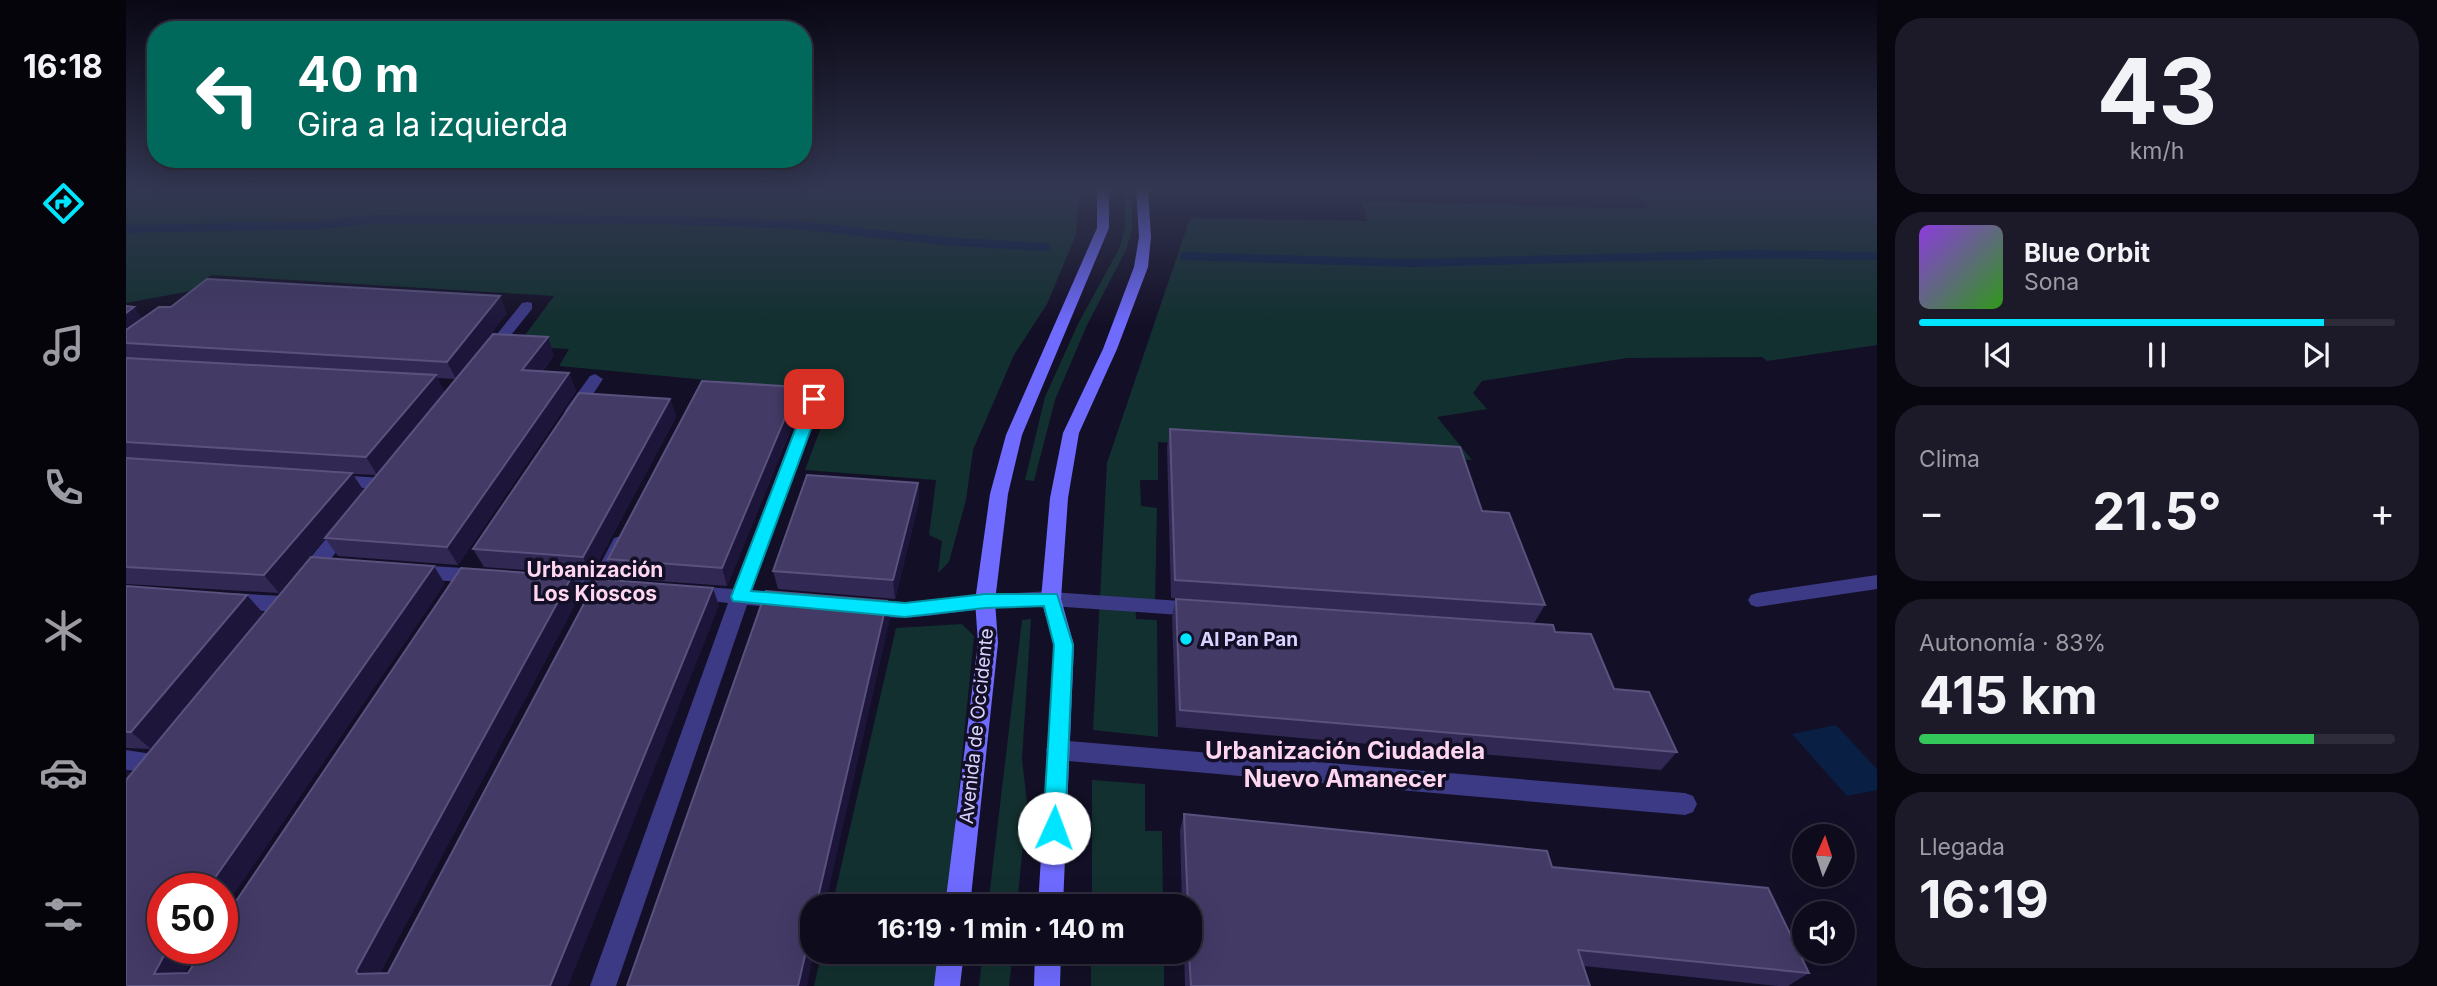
<!DOCTYPE html>
<html lang="es">
<meta charset="utf-8">
<style>
:root{--surface:#0e0b1c;--page:#1c1929;--text:#f1f3f6;--muted:#9b9ba3;--line:#2e2b3b;--accent:#00e5ff}
body{margin:0;font-family:Inter,sans-serif;background:var(--page);color:var(--text);height:100vh;display:flex;flex-direction:column;font-size:26px;white-space:nowrap}
*{box-sizing:border-box;margin:0}
p{font-size:23px;color:var(--muted)}
.icon{flex:none;width:38px;height:38px;fill:none;stroke:currentColor;stroke-width:2;stroke-linecap:round;stroke-linejoin:round}
.map{position:relative;flex:1;overflow:hidden}
.drawer{display:flex;flex-direction:column;gap:18px;padding:18px;background:#08060f;width:560px}
.drawer>*{flex:none}
.guide{position:absolute;left:21px;top:21px;width:665px;height:147px;border-radius:28px;box-shadow:0 7px 28px #0002,0 0 0 2px var(--line);background:#00695c;color:#fff;overflow:hidden}
.needle{width:46px;rotate:3deg}
.buttons{position:absolute;left:1666px;top:824px;display:grid;gap:14px}
.buttons a{display:grid;place-items:center;width:63px;height:63px;border-radius:50%;background:var(--surface);box-shadow:0 7px 28px #0002,0 0 0 2px var(--line);font-size:35px}
.speed{position:absolute;left:21px;top:873px;display:flex;gap:14px;font-size:35px;font-weight:700;text-align:center}
.speed>*{display:grid;place-content:center;width:91px;height:91px;border-radius:50%;background:var(--surface);box-shadow:0 7px 28px #0002,0 0 0 2px var(--line);line-height:1}
.speed .limit{border:10px solid #d22;background:#fff;color:#111}
.pin{position:absolute;display:grid;place-items:center;width:60px;height:60px;color:#fff;margin:-30px;border-radius:14px;box-shadow:0 4px 10px #0006}
.me{position:absolute;width:77px;margin:-38px;rotate:2deg;stroke-linejoin:round;filter:drop-shadow(0 0 5px #0008)}
.turn{display:flex;align-items:center;gap:24px;height:147px;padding:0 35px;font-size:32px}
.turn .icon{width:91px;height:91px;stroke-width:2.5}
.turn b{display:block;font-size:49px;line-height:60px}
.big{font-size:52px;font-weight:700;line-height:1.1}
.drawer .tile{flex:1;display:flex;flex-direction:column;justify-content:center;gap:10px;min-width:0;padding:0 24px;border-radius:28px;background:var(--page)}
.drawer .dial{align-items:center;gap:0}
.dial b{font-size:91px;line-height:1}
.song{display:flex;align-items:center;gap:21px}
.cover{width:84px;height:84px;border-radius:10px;background:linear-gradient(135deg,hsl(270 70% 55%),hsl(110 70% 35%))}
.played{height:7px;border-radius:4px;background:linear-gradient(90deg,var(--accent) 85%,var(--line) 85%)}
.keys{display:flex;justify-content:space-around;direction:ltr}
.heat{display:flex;justify-content:space-between;align-items:center;font-size:38px;direction:ltr}
.charge{height:10px;border-radius:5px;background:linear-gradient(90deg,#34c759 83%,var(--line) 0)}
.trip{position:absolute;left:674px;top:894px;width:402px;height:70px;border-radius:28px;background:var(--surface);box-shadow:0 7px 28px #0002,0 0 0 2px var(--line);font-weight:700;line-height:70px;text-align:center}
main{display:flex;flex:1;min-height:0}
.tabs{display:flex;flex-direction:column;width:126px;justify-content:space-around;align-items:center;background:#06040b;color:var(--muted)}
.tabs .icon{width:49px;height:49px}
.tabs .on{color:var(--accent)}
.tabs b{font-size:32px;color:var(--text)}
.map>svg:first-child{display:block}
.green{fill:#12302f}
.water{fill:#0a1f44}
.lines{fill:none;stroke-linecap:round;stroke-linejoin:round}
.stream{stroke:#0a1f44;stroke-width:8}
.service{fill:#3d3a85;fill-rule:evenodd}
.minor{fill:#3d3a85;fill-rule:evenodd}
.secondary{fill:#6f6bff;fill-rule:evenodd}
.wall{fill:#312854;fill-rule:evenodd}
.shaded-wall{fill:#1d163a}
.building{fill:#433a66;stroke:#5a527e;stroke-width:2}
.route{fill:#00e5ff;stroke:#0095a6;stroke-width:2}
.poi-dot{fill:#00e5ff;stroke:#130f26;stroke-width:2.5}
.labels{text-anchor:middle;stroke-width:7;stroke-linejoin:round;paint-order:stroke}
.poi-label{font-size:19px;font-weight:bold;fill:#d9d4ff;stroke:#130f26;text-anchor:start}
.street-label{font-size:19px;fill:#d9d4ff;stroke:#130f26}
.neighbourhood-label{font-size:21px;font-weight:bold;fill:#ffd6f0;stroke:#130f26}
.near-neighbourhood-label{font-size:24px;font-weight:bold;fill:#ffd6f0;stroke:#130f26}
</style>
<main>
<nav class="tabs">
<b>16:18</b>
<svg class="icon on" aria-label="directions" viewBox="0 0 24 24"><path d="M12 3l9 9-9 9-9-9zM9 14v-3h6M13 9l2 2-2 2"/></svg>
<svg class="icon" aria-label="music" viewBox="0 0 24 24"><path d="M9 18V5l10-2v13"/><circle cx="6" cy="18" r="3"/><circle cx="16" cy="16" r="3"/></svg>
<svg class="icon" aria-label="phone" viewBox="0 0 24 24"><path d="M5 4h4l2 5-3 2q2 4 5 5l2-3 5 2v4C11 20 4 13 5 4z"/></svg>
<svg class="icon" aria-label="climate" viewBox="0 0 24 24"><path d="M12 3v18M4 7l16 10M4 17L20 7"/></svg>
<svg class="icon" aria-label="car" viewBox="0 0 24 24"><path d="M5 17H2v-5l4-1 3-4h7l3 4 3 1v5h-3M9 17h6M6 11h13"/><circle cx="7" cy="17" r="2"/><circle cx="17" cy="17" r="2"/></svg>
<svg class="icon" aria-label="filters" viewBox="0 0 24 24"><path d="M4 7h16M4 17h16"/><circle cx="9" cy="7" r="2"/><circle cx="15" cy="17" r="2"/></svg>
</nav>
<div class="map">
<svg width="1751" height="986" viewBox="0 0 1751 986">
<rect width="100%" height="100%" fill="#130f26"/>
<g class="green">
<path d="M 0,188 L 954,188 L 950,235 L 921,304 L 888,355 L 847,450 L 840,500 L 823,562 L 812,573 L 816,541 L 803,535 L 810,480 L 679,470 L 708,392 L 433,366 L 443,349 L 391,346 L 428,296 L 85,275 L 65,291 L 0,303 Z"/>
<path d="M 999,188 L 1005,188 L 1006,194 L 1006,229 L 1001,248 L 961,325 L 929,400 L 908,481 L 899,480 L 919,397 L 952,324 L 994,247 L 999,228 Z"/>
<path d="M 1506,188 L 1751,188 L 1751,345 L 1641,361 L 1636,357 L 1501,358 L 1356,381 L 1347,393 L 1361,409 L 1311,417 L 1346,460 L 1032,442 L 1032,480 L 1014,480 L 1015,506 L 1031,508 L 1029,601 L 1009,601 L 1010,619 L 1031,620 L 1032,737 L 967,730 L 981,463 L 1064,218 L 1242,221 L 1235,201 L 1524,209 Z"/>
<path d="M 905,619 L 896,759 L 901,802 L 891,906 L 862,906 L 896,620 Z"/>
<path d="M 836,624 L 848,636 L 821,906 L 706,906 L 770,628 Z"/>
<path d="M 966,780 L 1019,784 L 1019,831 L 1036,831 L 1037,906 L 966,906 Z"/>
<path d="M 696,952 L 816,952 L 813,986 L 688,986 Z"/>
<path d="M 857,952 L 887,952 L 883,986 L 853,986 Z"/>
<rect x="965" y="952" width="73" height="34"/>
</g>
<path class="water" d="M 1710,725 L 1751,769 L 1751,790 L 1721,796 L 1666,734 Z"/>
<g class="lines">
<g class="stream">
<path d="M 0,229 L 196,225 L 250,219 L 535,220 L 669,225 L 816,241 L 920,247"/>
<path d="M 1058,256 L 1283,263 L 1626,254 L 1751,256"/>
</g>
<g class="service">
<path d="M 1751,575 L 1751,589 L 1631,607 L 1625,605 L 1622,600 L 1625,595 L 1631,593 Z"/>
<path d="M 925,592 L 1069,602 L 1075,604 L 1078,609 L 1075,614 L 1069,616 L 925,606 L 919,604 L 916,599 L 919,594 Z"/>
</g>
<g class="minor">
<path d="M 401,302 L 406,303 L 406,309 L 369,355 L 359,355 L 359,349 L 396,303 Z"/>
<path d="M 469,374 L 477,379 L 452,417 L 440,417 L 438,413 L 440,409 L 464,376 Z"/>
<path d="M 688,394 L 696,399 L 626,590 L 667,595 L 670,600 L 667,605 L 660,608 L 621,605 L 490,986 L 464,986 L 602,603 L 559,598 L 556,593 L 559,588 L 566,586 L 607,589 L 680,399 Z"/>
<path d="M 211,475 L 256,478 L 265,484 L 256,490 L 205,485 L 202,481 L 205,477 Z"/>
<path d="M 219,521 L 225,523 L 228,528 L 225,533 L 189,579 L 175,579 L 172,574 L 175,569 L 213,523 Z"/>
<path d="M 495,536 L 502,538 L 504,543 L 485,579 L 500,582 L 503,587 L 500,592 L 478,593 L 469,599 L 462,597 L 459,592 L 419,587 L 416,582 L 419,577 L 426,575 L 467,578 L 488,538 Z"/>
<path d="M 290,565 L 353,569 L 360,571 L 363,576 L 360,581 L 353,583 L 290,579 L 283,577 L 281,572 L 283,567 Z"/>
<path d="M 925,591 L 932,594 L 935,599 L 932,604 L 925,607 C 903,607 881,607 859,609 C 818,612 773,625 733,612 L 730,607 L 733,602 C 749,597 766,603 782,602 C 830,599 877,593 925,591 Z"/>
<path d="M 104,593 L 156,596 L 163,599 L 166,604 L 163,609 L 156,612 L 104,609 L 97,606 L 94,601 L 97,596 Z"/>
<path d="M 931,740 L 1559,793 L 1567,796 L 1571,804 L 1567,812 L 1559,815 L 931,760 L 923,757 L 920,750 L 923,743 Z"/>
<path d="M 0,750 L 39,756 L 42,763 L 39,770 L 31,773 L 0,770 Z"/>
</g>
<g class="secondary">
<path d="M 971,188 L 983,188 L 983,228 L 896,435 L 882,494 L 869,601 L 872,643 L 844,906 L 819,906 L 852,643 L 849,601 L 864,494 L 880,435 L 971,228 Z"/>
<path d="M 1010,188 L 1022,188 L 1025,237 L 1022,267 L 991,349 L 953,433 L 942,498 L 935,599 L 948,645 L 937,906 L 912,906 L 928,645 L 915,599 L 924,498 L 937,433 L 977,349 L 1008,267 L 1013,237 Z"/>
<path d="M 812,952 L 838,952 L 834,986 L 808,986 Z"/>
<path d="M 909,952 L 935,952 L 934,986 L 908,986 Z"/>
</g>
</g>
<g class="wall">
<path d="M 0,306 L 17,318 L 381,313 L 330,379 L 311,378 L 319,393 L 428,355 L 416,372 L 443,373 L 450,391 L 332,565 L 212,556 L 199,538 L 153,593 L 0,584 ZM 226,474 L 251,475 L 238,491 Z"/>
<path d="M 672,387 L 675,405 L 601,586 L 490,578 L 482,559 Z"/>
<path d="M 544,399 L 550,417 L 465,575 L 358,567 L 347,549 Z"/>
<path d="M 1044,429 L 1356,511 L 1419,605 L 1408,623 L 1045,598 L 1041,447 Z"/>
<path d="M 792,483 L 793,501 L 769,599 L 652,589 L 647,571 Z"/>
<path d="M 0,586 L 137,613 L 25,749 L 0,748 Z"/>
<path d="M 1050,599 L 1429,632 L 1551,752 L 1535,770 L 1050,727 L 1046,617 Z"/>
<path d="M 1058,814 L 1426,867 L 1683,973 L 1662,986 L 1652,986 L 1458,966 L 1464,986 L 1059,986 L 1058,952 L 1064,952 L 1064,906 L 1056,906 L 1054,830 Z"/>
</g>
<g class="shaded-wall">
<path d="M 374,296 L 381,313 L 330,379 L 321,362 Z"/>
<path d="M 8,307 L 21,324 L 0,341 L 0,313 Z"/>
<path d="M 422,337 L 428,355 L 403,388 L 396,370 Z"/>
<path d="M 443,373 L 450,391 L 332,565 L 321,547 Z"/>
<path d="M 310,375 L 319,393 L 251,475 L 240,457 Z"/>
<path d="M 672,387 L 675,405 L 601,586 L 596,568 Z"/>
<path d="M 544,399 L 550,417 L 465,575 L 457,557 Z"/>
<path d="M 226,473 L 238,491 L 153,593 L 138,575 Z"/>
<path d="M 792,483 L 793,501 L 769,599 L 767,580 Z"/>
<path d="M 308,566 L 319,584 L 96,912 L 96,889 L 81,889 Z"/>
<path d="M 446,576 L 455,594 L 248,985 L 232,974 L 230,971 Z"/>
<path d="M 587,588 L 593,606 L 442,986 L 424,986 Z"/>
<path d="M 121,595 L 137,613 L 25,749 L 5,732 Z"/>
<path d="M 761,601 L 764,619 L 699,906 L 690,906 Z"/>
<path d="M 0,769 L 5,773 L 0,780 Z"/>
<path d="M 686,925 L 686,952 L 688,952 L 681,986 L 672,986 Z"/>
<path d="M 42,948 L 72,948 L 52,986 L 28,974 Z"/>
</g>
<g class="building">
<path d="M 81,279 L 374,296 L 321,362 L 0,343 L 0,330 L 33,307 L 45,307 Z"/>
<path d="M 0,306 L 8,307 L 0,313 Z"/>
<path d="M 367,334 L 422,337 L 396,370 L 443,373 L 321,547 L 199,538 Z"/>
<path d="M 0,358 L 310,375 L 240,457 L 0,442 Z"/>
<path d="M 576,381 L 672,387 L 596,568 L 482,559 Z"/>
<path d="M 453,393 L 544,399 L 457,557 L 347,549 Z"/>
<path d="M 1044,429 L 1334,447 L 1356,511 L 1383,513 L 1419,605 L 1049,580 Z"/>
<path d="M 0,458 L 226,473 L 138,575 L 0,567 Z"/>
<path d="M 681,475 L 792,483 L 767,580 L 647,571 Z"/>
<path d="M 185,557 L 308,566 L 81,889 L 37,889 L 37,948 L 42,948 L 28,974 L 62,973 L 78,948 L 96,948 L 96,922 L 335,568 L 446,576 L 230,971 L 232,974 L 262,973 L 471,579 L 587,588 L 424,986 L 0,986 L 0,780 Z"/>
<path d="M 0,586 L 121,595 L 5,732 L 0,732 Z"/>
<path d="M 640,591 L 761,601 L 690,906 L 686,906 L 686,925 L 672,986 L 501,986 Z"/>
<path d="M 1050,599 L 1427,625 L 1429,632 L 1465,634 L 1488,689 L 1523,692 L 1551,752 L 1054,710 Z"/>
<path d="M 1058,814 L 1421,851 L 1426,867 L 1642,888 L 1683,973 L 1452,950 L 1464,986 L 1065,986 L 1063,952 L 1064,906 L 1062,906 Z"/>
</g>
<linearGradient id="sky" x2="0" y2="1"><stop stop-color="#0a0815"/><stop offset="0.58" stop-color="#333752"/><stop offset="1" stop-color="#333752" stop-opacity="0"/></linearGradient>
<rect width="1751" height="326" fill="url(#sky)"/>
<path class="route" d="M 688,394 L 696,399 L 625,591 L 779,603 L 859,594 L 931,594 L 947,645 L 939,828 L 935,835 L 928,838 L 920,835 L 917,828 L 928,645 L 918,606 L 859,608 L 779,617 L 607,601 L 605,597 L 681,399 Z"/>
<circle class="poi-dot" cx="1060" cy="639" r="7"/>
<g class="labels">
<g class="poi-label">
<text x="1074" y="646">Al Pan Pan</text>
</g>
<g class="street-label">
<text transform="translate(850 726) rotate(-84)" y="7">Avenida de Occidente</text>
</g>
<g class="neighbourhood-label">
<text x="469" y="577">Urbanización<tspan x="469" dy="24">Los Kioscos</tspan></text>
</g>
<g class="near-neighbourhood-label">
<text x="1219" y="759">Urbanización Ciudadela<tspan x="1219" dy="28">Nuevo Amanecer</tspan></text>
</g>
</g>
</svg>
<div class="buttons">
<a><svg class="needle" viewBox="-14 -14 28 28"><path d="M0-13l5 13h-10z" fill="#e53935"/><path d="M0 13l5-13h-10z" fill="#9b9ba3"/></svg></a>
<a><svg class="icon" aria-label="sound" viewBox="0 0 24 24"><path d="M4 9h4l5-4v14l-5-4H4zM17 9q2 3 0 6"/></svg></a>
</div>
<div class="speed"><div class="limit">50</div></div>
<div class="pin" style="left:688px;top:399px;background:#d93025"><svg class="icon" aria-label="arrive" viewBox="0 0 24 24"><path d="M6 21V4h12l-3 4 3 4H6"/></svg></div>
<svg class="me" style="left:928px;top:828px" viewBox="-20 -20 40 40"><circle r="19" fill="#fff"/><path d="M0-13L10 11 0 6-10 11z" fill="#00e5ff"/></svg>
<div class="trip">16:19 · 1 min · 140 m</div>
<div class="guide">
<div class="turn"><svg class="icon" aria-label="left" viewBox="0 0 24 24"><path d="M17 20v-9H6M10 6l-5 5 5 5"/></svg><div><b>40 m</b>Gira a la izquierda</div></div>
</div>
</div>
<section class="drawer">
<div class="tile dial"><b>43</b><p>km/h</p></div>
<div class="tile">
<div class="song"><i class="cover"></i><div><b>Blue Orbit</b><p>Sona</p></div></div>
<div class="played"></div>
<div class="keys"><svg class="icon" aria-label="previous" viewBox="0 0 24 24"><path d="M18 5L8 12l10 7zM5 5v14"/></svg><svg class="icon" aria-label="pause" viewBox="0 0 24 24"><path d="M8 5v14M16 5v14"/></svg><svg class="icon" aria-label="next" viewBox="0 0 24 24"><path d="M6 5l10 7-10 7zM19 5v14"/></svg></div>
</div>
<div class="tile"><p>Clima</p>
<div class="heat"><a>−</a><b class="big">21.5°</b><a>+</a></div>
</div>
<div class="tile"><p>Autonomía · 83%</p><b class="big">415 km</b><div class="charge"></div></div>
<div class="tile"><p>Llegada</p><b class="big">16:19</b></div>
</section>
</main>
